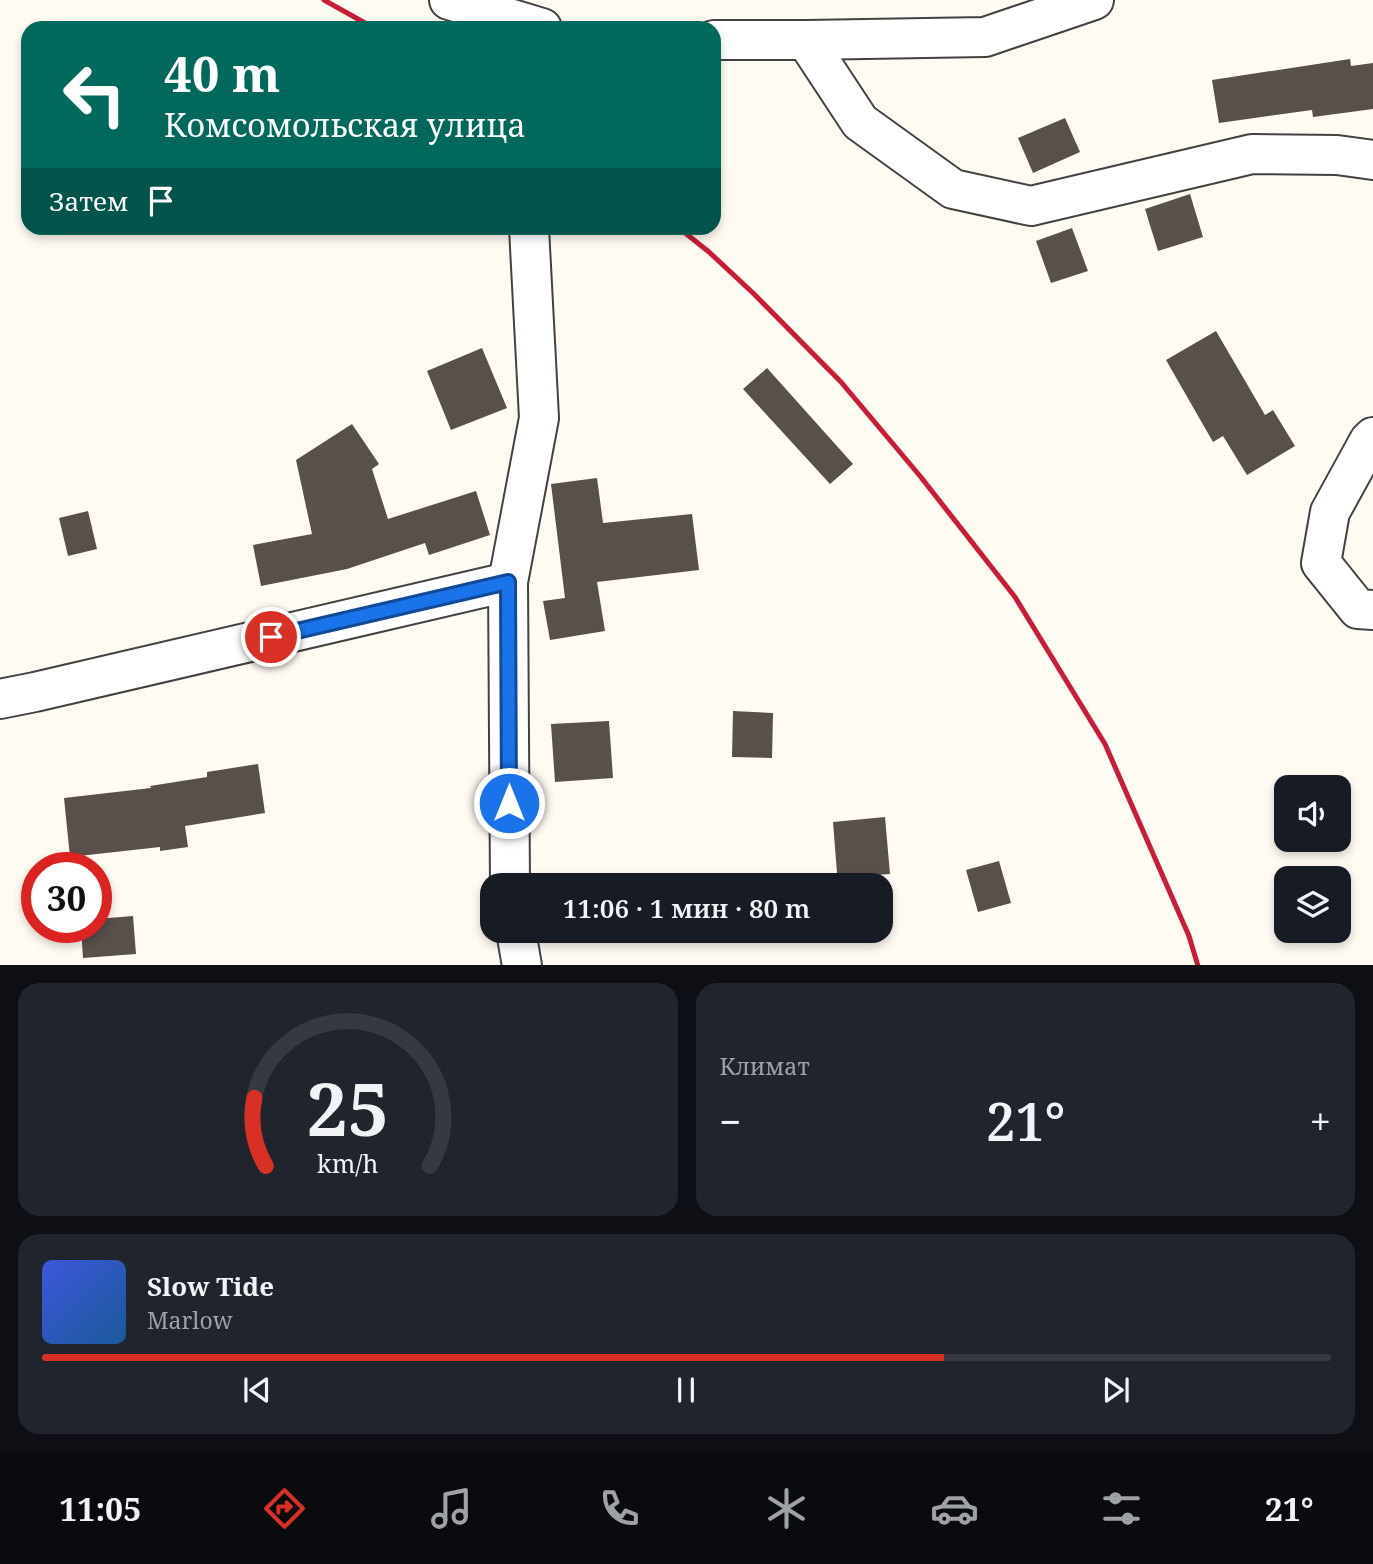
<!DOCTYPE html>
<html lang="ru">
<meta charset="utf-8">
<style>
:root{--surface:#171b24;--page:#20242c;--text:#f1f3f6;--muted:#9ea1a6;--line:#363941;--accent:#d93025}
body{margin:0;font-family:"Noto Serif",serif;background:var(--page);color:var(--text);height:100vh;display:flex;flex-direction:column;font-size:26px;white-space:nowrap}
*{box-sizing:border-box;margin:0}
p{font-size:23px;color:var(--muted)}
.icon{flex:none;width:38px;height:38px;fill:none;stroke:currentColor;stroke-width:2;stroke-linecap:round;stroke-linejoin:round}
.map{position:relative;height:965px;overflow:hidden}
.panel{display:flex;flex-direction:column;gap:18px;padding:18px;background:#0d0f14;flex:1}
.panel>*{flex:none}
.hud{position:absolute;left:21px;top:21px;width:700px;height:214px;border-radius:21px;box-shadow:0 4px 10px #0003;background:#00695c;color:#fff;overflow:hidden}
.controls{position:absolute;left:1274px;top:775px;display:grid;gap:14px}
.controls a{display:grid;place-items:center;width:77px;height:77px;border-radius:14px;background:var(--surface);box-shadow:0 4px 10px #0003;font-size:35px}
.speed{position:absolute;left:21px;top:852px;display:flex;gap:14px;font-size:35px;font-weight:700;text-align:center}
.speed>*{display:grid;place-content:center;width:91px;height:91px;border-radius:50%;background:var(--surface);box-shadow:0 4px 10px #0003;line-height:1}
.speed .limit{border:10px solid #d22;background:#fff;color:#111}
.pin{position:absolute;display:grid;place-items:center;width:60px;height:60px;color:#fff;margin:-30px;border:4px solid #fff;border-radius:50%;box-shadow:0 2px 7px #0007}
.me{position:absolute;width:77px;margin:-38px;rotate:0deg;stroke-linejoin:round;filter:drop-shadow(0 0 5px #0008)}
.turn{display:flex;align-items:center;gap:24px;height:147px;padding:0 28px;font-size:32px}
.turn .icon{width:91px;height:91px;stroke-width:2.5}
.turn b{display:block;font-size:49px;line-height:60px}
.then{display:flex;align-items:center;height:66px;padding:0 28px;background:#0003;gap:14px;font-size:26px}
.big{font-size:52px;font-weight:600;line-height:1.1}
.panel .card{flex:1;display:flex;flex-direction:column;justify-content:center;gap:10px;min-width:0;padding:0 24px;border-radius:21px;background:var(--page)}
.panel .dial{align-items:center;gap:0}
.dial svg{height:182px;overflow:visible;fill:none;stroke:var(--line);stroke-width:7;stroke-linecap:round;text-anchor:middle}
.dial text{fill:var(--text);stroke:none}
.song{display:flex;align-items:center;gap:21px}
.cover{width:84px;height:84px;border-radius:10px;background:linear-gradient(135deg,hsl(230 70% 55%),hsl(210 70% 35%))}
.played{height:7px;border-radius:4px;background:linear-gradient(90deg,var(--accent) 70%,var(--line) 70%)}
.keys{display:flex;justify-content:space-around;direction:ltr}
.heat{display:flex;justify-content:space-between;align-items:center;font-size:38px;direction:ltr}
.panel .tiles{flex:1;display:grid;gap:18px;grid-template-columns:1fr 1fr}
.card:last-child{grid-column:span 2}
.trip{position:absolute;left:480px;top:873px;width:413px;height:70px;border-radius:21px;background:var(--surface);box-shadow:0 4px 10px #0003;font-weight:600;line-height:70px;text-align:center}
.menu{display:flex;height:112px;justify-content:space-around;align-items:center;background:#090b0e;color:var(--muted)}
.menu .icon{width:49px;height:49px}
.menu .active{color:var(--accent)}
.menu b{font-size:32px;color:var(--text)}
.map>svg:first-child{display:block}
.building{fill:#594f4b}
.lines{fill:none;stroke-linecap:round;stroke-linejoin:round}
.street-casing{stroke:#424242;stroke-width:42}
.street{stroke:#fff;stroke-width:38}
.rail{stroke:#cc1b36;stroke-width:5}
.route-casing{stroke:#114b97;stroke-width:18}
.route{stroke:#1a73e8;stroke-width:12}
</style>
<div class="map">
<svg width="1373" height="966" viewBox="0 0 1373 966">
<rect width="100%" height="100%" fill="#fffbf2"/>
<g class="building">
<path d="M 1350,59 L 1351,66 L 1373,63 L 1373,109 L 1313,117 L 1312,110 L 1219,123 L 1212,80 Z"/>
<path d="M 1065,118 L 1080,152 L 1033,173 L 1018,138 Z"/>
<path d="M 1190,194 L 1203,237 L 1158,251 L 1145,209 Z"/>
<path d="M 1072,228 L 1088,271 L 1051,283 L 1036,241 Z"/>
<path d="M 1216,331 L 1265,415 L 1273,410 L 1295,446 L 1247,475 L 1223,436 L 1213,442 L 1166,360 Z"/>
<path d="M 482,348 L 507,408 L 451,430 L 427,371 Z"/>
<path d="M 767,368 L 853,464 L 830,484 L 743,389 Z"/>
<path d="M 352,424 L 379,464 L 372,469 L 388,519 L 476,491 L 490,535 L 429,555 L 425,543 L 347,569 L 261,586 L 253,545 L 312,534 L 296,460 Z"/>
<path d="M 597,478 L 603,523 L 692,514 L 699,570 L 597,582 L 605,631 L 550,640 L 543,601 L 565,598 L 551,484 Z"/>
<path d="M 88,511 L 97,549 L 68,556 L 59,518 Z"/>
<path d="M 733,711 L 773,713 L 772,758 L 732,757 Z"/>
<path d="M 609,721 L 613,778 L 555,782 L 551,724 Z"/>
<path d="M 258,764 L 265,813 L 185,826 L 188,847 L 160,851 L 160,847 L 70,857 L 64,798 L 151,788 L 150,786 L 207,777 L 207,772 Z"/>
<path d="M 885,817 L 890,874 L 876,875 L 878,886 L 838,886 L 833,822 Z"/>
<path d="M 999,861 L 1011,903 L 978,912 L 966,870 Z"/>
<path d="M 133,916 L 136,954 L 83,958 L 81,928 L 96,928 L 96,919 Z"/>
</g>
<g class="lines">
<g class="street-casing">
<g id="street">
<path d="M 449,0 L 542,28"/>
<path d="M 714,40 L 806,40 L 860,122 L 953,189 L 1031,206 L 1252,154 L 1337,155 L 1373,160"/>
<path d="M 806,40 L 985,37 L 1094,0"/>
<path d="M 1373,437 L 1369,441 L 1330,512 L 1321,563 L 1358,609 L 1373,610"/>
<path d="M 0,699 L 35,692 L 508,582"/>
<path d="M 510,886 L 508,582 L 539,418 L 529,228"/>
<path d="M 516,931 L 522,966"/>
</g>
</g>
<use href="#street" class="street"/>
<g class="rail">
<path d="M 324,0 L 374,28"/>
<path d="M 679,228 L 709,252 L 753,293 L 841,382 L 920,476 L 1015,597 L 1105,744 L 1189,936 L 1198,966"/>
</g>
</g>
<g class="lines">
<g class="route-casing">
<path id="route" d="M 271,637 L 508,582 L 509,803"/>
</g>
<use href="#route" class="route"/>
</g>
</svg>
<div class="controls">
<a><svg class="icon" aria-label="sound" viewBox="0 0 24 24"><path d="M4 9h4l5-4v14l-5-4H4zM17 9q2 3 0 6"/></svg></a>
<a><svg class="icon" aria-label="layers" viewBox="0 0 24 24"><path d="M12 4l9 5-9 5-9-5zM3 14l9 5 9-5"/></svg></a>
</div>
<div class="speed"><div class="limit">30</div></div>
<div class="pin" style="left:271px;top:637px;background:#d93025"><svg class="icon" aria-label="arrive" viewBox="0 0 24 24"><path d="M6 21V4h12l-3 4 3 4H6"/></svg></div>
<svg class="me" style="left:509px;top:803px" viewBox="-20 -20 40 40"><circle r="17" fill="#1a73e8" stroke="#fff" stroke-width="3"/><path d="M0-11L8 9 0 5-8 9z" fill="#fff"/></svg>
<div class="trip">11:06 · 1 мин · 80 m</div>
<div class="hud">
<div class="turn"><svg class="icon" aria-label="left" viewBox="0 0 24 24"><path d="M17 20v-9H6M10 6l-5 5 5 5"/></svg><div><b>40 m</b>Комсомольская улица</div></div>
<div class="then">Затем<svg class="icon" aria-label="arrive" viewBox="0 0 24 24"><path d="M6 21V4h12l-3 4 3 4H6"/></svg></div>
</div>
</div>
<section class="panel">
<div class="tiles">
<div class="card dial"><svg viewBox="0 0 100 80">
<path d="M14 69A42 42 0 1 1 86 69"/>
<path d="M14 69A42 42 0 0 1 9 39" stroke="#d93025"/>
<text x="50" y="56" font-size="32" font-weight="700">25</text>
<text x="50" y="72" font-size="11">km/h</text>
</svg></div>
<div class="card"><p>Климат</p>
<div class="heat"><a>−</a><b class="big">21°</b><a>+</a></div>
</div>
<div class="card">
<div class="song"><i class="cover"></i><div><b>Slow Tide</b><p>Marlow</p></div></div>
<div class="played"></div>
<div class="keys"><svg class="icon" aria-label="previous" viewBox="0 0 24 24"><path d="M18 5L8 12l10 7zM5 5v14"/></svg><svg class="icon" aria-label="pause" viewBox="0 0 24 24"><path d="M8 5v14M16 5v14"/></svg><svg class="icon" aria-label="next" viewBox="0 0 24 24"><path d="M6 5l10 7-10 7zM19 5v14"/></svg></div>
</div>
</div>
</section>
<nav class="menu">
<b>11:05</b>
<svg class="icon active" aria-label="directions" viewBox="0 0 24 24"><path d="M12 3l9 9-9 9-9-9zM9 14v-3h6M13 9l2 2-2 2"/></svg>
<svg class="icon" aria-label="music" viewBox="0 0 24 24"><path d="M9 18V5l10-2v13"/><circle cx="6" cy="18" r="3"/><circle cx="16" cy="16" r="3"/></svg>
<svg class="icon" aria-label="phone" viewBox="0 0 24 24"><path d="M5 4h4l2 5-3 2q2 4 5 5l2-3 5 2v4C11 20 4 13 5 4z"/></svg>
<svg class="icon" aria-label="climate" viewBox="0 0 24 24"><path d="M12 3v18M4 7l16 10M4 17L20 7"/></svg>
<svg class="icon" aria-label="car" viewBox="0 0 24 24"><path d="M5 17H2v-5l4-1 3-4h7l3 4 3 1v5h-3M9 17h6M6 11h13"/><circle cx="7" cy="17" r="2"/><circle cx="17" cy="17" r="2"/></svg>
<svg class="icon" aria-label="filters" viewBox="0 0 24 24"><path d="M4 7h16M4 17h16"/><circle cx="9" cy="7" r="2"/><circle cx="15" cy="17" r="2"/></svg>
<b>21°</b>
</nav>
